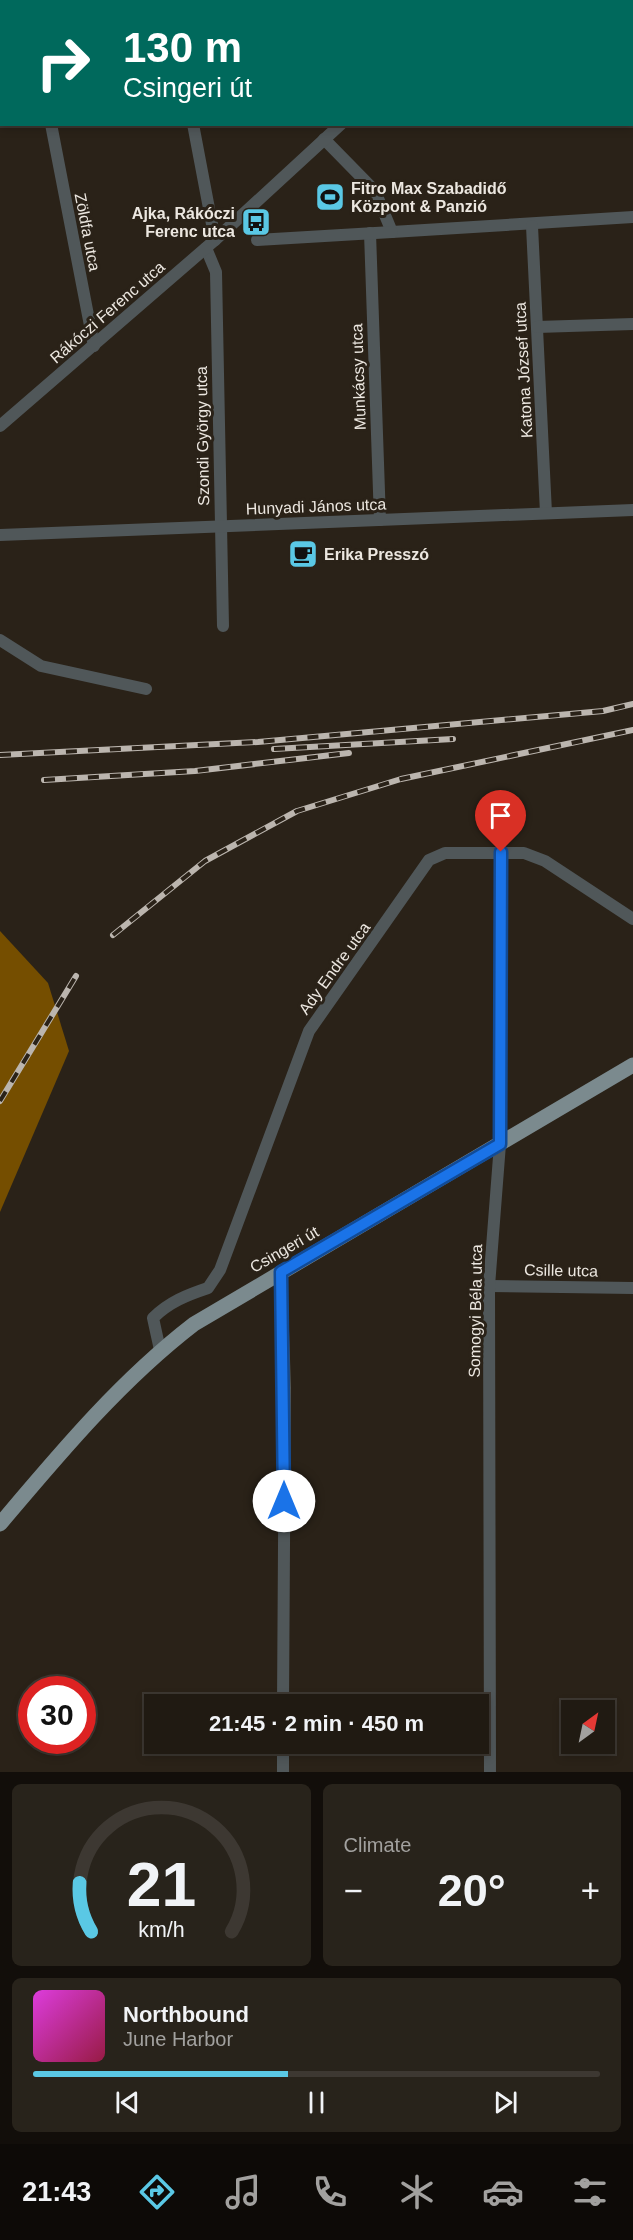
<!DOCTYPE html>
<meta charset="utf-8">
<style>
:root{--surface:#201a12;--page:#28231b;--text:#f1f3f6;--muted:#a2a19f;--line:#3d3832;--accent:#5ac8e5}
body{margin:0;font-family:Arial,sans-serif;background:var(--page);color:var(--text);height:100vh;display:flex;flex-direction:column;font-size:22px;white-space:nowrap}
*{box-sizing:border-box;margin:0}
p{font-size:20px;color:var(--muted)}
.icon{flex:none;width:33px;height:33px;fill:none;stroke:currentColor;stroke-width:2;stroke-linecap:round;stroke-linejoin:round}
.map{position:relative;height:1772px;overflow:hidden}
.details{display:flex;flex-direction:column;gap:12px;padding:12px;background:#120e0a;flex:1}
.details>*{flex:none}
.banner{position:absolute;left:0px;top:0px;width:633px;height:126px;box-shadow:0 3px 9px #0003,0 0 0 2px var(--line);background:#00695c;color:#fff;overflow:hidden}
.needle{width:39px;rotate:33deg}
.tools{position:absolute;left:561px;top:1700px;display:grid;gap:12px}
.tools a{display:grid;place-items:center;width:54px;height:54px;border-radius:0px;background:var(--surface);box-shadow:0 3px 9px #0003,0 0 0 2px var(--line);font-size:30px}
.speed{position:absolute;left:18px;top:1676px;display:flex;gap:12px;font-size:30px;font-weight:700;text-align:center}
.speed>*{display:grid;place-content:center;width:78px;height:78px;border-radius:50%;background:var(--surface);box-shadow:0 3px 9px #0003,0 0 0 2px var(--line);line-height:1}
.speed .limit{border:9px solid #d22;background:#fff;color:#111}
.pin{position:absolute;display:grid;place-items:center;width:51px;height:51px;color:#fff;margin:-62px -26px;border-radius:50% 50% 50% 0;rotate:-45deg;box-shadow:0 0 6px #0007}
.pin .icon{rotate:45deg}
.me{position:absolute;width:66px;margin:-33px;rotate:0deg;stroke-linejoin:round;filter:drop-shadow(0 0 4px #0008)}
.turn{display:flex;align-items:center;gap:21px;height:126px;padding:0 24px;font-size:27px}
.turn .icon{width:78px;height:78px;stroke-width:2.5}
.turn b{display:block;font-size:42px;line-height:51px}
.big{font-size:45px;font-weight:600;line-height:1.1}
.details .tile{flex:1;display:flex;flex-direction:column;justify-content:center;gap:9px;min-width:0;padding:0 21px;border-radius:9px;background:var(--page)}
.details .dial{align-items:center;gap:0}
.dial svg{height:156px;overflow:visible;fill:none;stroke:var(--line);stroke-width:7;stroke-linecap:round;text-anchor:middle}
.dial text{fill:var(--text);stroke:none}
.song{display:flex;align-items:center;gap:18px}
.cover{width:72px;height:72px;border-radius:9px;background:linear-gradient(135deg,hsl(300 70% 55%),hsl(340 70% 35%))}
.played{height:6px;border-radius:3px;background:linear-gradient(90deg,var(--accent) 45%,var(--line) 45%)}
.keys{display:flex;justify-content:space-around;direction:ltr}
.heat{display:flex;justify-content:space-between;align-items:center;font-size:33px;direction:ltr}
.details .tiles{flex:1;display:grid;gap:12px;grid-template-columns:1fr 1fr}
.tile:last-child{grid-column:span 2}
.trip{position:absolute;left:144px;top:1694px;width:345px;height:60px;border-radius:0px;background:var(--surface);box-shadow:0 3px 9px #0003,0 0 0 2px var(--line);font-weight:600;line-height:60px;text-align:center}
.tab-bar{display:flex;height:96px;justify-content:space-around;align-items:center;background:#0d0a07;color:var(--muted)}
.tab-bar .icon{width:42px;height:42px}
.tab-bar .on{color:var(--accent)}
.tab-bar b{font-size:27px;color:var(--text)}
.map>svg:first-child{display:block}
.forest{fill:#754e00}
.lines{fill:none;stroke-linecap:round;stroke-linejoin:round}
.minor{stroke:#505759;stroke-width:12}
.major{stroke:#7b8a8e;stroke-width:15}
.rail-casing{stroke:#bbb5ae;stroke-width:6}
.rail{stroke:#2a2218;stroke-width:4;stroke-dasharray:11;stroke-linecap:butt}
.route-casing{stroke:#114b97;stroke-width:15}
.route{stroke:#1a73e8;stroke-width:10}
.labels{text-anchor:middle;stroke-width:6;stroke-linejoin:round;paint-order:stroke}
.poi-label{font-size:16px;font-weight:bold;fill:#ece7e0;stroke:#2a2218;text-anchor:start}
.street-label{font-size:16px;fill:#ece7e0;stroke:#2a2218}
</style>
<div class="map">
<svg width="633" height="1772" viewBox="0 0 633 1772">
<rect width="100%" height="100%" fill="#2a2218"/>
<path class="forest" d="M 0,931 L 48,983 L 69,1051 L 0,1212 Z"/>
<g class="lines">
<g class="minor">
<path d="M 316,0 L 316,2"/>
<path d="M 469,2 L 470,0"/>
<path d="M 609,2 L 610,0"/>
<path d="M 0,47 L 2,47"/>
<path d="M 51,124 L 94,346"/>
<path d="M 193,124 L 215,240"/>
<path d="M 324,139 L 375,191 L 392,232 L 633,217"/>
<path d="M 532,226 L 546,513"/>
<path d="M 370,233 L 380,520"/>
<path d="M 257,240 L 392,232"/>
<path d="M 206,248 L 216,272 L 223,626"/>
<path d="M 537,327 L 633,324"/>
<path d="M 0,426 L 215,240 L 341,124"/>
<path d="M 0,535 L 633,510"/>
<path d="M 0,640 L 41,666 L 146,689"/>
<path d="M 281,1272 L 285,1388 L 283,1704"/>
<path d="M 489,1286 L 633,1288"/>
<path d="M 160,1350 L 153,1318 C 169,1302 187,1295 208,1288 L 220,1270 L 309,1031 L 429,860 L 445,853 L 524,853 L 545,861 L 633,919"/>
<path d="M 283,1772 L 283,1743"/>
<path d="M 490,1772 L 489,1286 L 500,1144 L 501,852"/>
</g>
<path class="major" d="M 0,1524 C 60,1453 120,1381 194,1324 L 633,1065"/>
<g class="rail-casing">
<g id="rail">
<path d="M 274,749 L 453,739"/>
<path d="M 0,755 L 258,742 L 603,711 L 633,704"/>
<path d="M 44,780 L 195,771 L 349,753"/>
<path d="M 113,935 L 205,861 L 297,811 L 401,779 L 633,730"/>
<path d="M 0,1101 L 76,976"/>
</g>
</g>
<use href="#rail" class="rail"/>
</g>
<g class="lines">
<g class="route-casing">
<path id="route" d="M 284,1501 L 281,1272 L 500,1144 L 501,852"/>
</g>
<use href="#route" class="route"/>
</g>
<defs>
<g id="stadium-square" transform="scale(1.5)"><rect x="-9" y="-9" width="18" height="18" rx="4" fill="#5ac8e5" stroke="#2a2218"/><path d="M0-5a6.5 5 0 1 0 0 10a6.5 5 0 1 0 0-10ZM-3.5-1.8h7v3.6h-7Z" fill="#111"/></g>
<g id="bus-square" transform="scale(1.5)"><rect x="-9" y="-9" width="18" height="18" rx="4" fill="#5ac8e5" stroke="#2a2218"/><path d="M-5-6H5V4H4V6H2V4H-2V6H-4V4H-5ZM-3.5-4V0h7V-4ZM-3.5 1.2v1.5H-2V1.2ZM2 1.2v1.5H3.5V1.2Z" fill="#111"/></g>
<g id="cafe-square" transform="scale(1.5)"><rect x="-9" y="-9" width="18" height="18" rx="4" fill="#5ac8e5" stroke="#2a2218"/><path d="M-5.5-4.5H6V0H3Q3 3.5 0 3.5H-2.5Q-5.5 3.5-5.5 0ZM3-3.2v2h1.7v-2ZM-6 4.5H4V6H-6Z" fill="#111"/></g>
</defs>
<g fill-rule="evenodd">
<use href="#stadium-square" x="330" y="197"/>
<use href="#bus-square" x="256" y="222"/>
<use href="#cafe-square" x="303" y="554"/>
</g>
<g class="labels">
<g class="poi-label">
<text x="351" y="194">Fitro Max Szabadidő<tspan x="351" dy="18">Központ &amp; Panzió</tspan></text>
<text x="235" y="219" text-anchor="end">Ajka, Rákóczi<tspan x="235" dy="18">Ferenc utca</tspan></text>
<text x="324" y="560">Erika Presszó</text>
</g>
<g class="street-label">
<text transform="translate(88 232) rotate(79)" y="6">Zöldfa utca</text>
<text transform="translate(107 312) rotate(-41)" y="6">Rákóczi Ferenc utca</text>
<text transform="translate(523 370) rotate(-93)" y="6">Katona József utca</text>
<text transform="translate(358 377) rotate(-92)" y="6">Munkácsy utca</text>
<text transform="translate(202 436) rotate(-91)" y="6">Szondi György utca</text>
<text transform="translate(316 506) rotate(-2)" y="6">Hunyadi János utca</text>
<text transform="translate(334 968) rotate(-54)" y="6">Ady Endre utca</text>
<text transform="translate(284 1249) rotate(-30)" y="6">Csingeri út</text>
<text transform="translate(561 1270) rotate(1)" y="6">Csille utca</text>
<text transform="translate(475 1311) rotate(-89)" y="6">Somogyi Béla utca</text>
</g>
</g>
</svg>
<div class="tools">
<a><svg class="needle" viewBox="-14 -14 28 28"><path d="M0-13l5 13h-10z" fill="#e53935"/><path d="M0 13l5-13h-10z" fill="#a2a19f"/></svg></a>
</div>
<div class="speed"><div class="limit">30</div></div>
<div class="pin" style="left:501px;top:852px;background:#d93025"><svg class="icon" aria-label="arrive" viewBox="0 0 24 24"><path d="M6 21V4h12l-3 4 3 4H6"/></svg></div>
<svg class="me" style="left:284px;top:1501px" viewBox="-20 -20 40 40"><circle r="19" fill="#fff"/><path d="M0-13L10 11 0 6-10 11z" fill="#1a73e8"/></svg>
<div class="trip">21:45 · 2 min · 450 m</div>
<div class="banner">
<div class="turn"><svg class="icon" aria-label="right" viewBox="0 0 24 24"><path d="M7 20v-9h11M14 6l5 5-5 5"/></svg><div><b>130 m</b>Csingeri út</div></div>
</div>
</div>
<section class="details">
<div class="tiles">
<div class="tile dial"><svg viewBox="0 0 100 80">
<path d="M14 69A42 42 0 1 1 86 69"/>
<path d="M14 69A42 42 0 0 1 8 44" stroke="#5ac8e5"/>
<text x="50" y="56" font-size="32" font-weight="700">21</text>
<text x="50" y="72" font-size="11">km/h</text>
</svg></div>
<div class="tile"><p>Climate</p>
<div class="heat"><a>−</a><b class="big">20°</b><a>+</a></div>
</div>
<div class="tile">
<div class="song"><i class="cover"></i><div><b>Northbound</b><p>June Harbor</p></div></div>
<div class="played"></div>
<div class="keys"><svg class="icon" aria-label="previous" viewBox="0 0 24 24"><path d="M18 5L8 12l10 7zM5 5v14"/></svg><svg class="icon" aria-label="pause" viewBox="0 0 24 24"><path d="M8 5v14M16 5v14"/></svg><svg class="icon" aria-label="next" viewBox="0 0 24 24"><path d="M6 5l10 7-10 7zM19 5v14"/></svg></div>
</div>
</div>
</section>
<nav class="tab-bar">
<b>21:43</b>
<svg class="icon on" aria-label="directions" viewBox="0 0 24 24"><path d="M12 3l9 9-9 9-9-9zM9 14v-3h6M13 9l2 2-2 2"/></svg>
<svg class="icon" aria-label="music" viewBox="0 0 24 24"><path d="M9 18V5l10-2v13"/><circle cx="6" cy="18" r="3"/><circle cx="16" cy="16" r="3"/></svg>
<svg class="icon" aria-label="phone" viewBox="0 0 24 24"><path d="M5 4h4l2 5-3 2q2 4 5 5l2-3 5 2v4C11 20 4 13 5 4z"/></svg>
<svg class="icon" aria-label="climate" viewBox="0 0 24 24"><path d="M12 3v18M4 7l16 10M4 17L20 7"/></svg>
<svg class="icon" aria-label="car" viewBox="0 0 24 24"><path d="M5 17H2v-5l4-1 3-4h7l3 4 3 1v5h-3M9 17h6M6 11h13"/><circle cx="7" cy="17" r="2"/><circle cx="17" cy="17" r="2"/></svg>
<svg class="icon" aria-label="filters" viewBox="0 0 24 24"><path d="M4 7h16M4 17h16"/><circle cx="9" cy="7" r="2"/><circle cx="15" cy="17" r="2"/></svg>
</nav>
